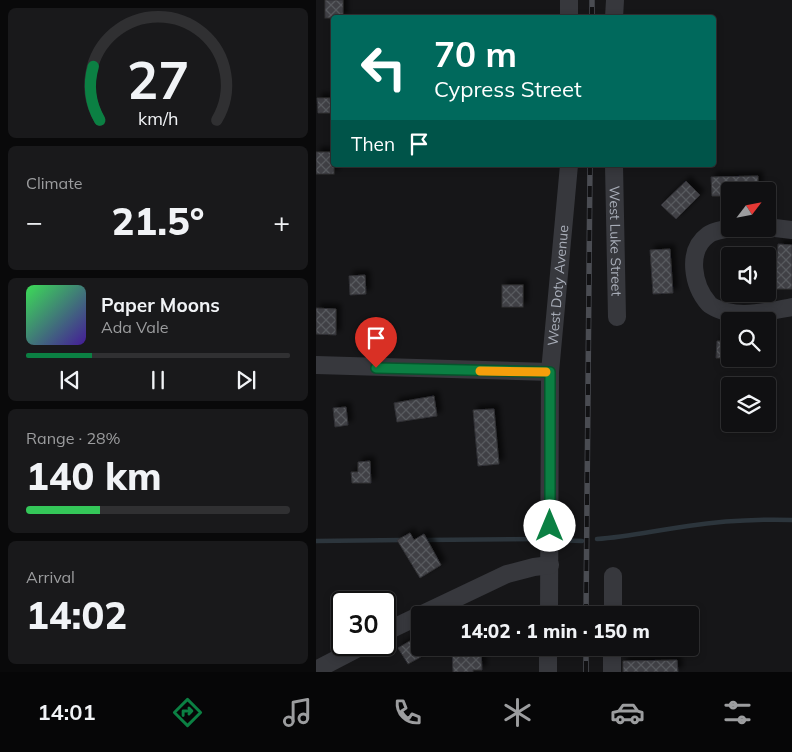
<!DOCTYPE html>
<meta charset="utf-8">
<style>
:root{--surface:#101012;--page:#19191b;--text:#f1f3f6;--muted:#9c9d9f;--line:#303032;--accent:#0b8043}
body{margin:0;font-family:Mulish,sans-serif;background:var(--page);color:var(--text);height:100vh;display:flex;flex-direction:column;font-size:19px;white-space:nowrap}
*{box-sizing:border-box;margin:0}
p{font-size:16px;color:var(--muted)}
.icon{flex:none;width:28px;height:28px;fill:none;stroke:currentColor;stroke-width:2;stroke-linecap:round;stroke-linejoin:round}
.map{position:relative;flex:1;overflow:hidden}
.details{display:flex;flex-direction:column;gap:8px;padding:8px;background:#09090a;width:316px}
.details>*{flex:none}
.banner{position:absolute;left:15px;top:15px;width:385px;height:152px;border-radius:5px;box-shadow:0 2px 8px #0003,0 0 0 1px var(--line);background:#00695c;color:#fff;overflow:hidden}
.needle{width:32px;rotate:58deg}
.buttons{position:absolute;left:405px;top:182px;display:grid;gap:10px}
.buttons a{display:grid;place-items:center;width:55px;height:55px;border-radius:5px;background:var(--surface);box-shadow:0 2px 8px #0003,0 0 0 1px var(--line);font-size:25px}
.speed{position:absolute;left:15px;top:591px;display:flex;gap:10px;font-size:25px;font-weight:700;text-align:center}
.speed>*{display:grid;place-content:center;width:65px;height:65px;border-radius:50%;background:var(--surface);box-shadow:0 2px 8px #0003,0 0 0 1px var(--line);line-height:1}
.speed .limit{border:2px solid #111;border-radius:8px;background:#fff;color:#111}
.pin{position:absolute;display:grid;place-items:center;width:42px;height:42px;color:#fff;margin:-51px -21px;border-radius:50% 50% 50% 0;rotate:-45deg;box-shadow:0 0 5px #0007}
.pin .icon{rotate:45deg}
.me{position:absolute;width:55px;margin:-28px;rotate:0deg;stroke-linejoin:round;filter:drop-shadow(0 0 4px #0008)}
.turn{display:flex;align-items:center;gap:18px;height:105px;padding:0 20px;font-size:22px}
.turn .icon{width:65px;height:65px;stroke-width:2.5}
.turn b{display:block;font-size:35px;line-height:42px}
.then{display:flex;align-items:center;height:48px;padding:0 20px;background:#0003;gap:10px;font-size:19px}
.big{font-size:38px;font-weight:800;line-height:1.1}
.details .tile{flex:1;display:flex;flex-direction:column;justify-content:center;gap:8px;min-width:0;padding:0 18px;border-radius:8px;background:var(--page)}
.details .dial{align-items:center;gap:0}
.dial svg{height:130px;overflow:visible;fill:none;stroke:var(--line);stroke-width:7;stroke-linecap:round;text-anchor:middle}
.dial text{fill:var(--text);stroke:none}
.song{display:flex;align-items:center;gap:15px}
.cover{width:60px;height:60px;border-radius:8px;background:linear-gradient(135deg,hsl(130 70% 55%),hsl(260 70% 35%))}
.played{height:5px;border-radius:2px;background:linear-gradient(90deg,var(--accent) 25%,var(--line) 25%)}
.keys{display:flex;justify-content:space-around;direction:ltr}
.heat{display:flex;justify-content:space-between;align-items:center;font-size:28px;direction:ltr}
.charge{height:8px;border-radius:4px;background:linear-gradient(90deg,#34c759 28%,var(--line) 0)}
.trip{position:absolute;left:95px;top:606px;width:288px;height:50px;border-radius:5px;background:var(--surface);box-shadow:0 2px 8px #0003,0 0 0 1px var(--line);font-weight:800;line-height:50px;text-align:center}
.tab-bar{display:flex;height:80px;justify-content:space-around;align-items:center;background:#060607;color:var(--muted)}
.tab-bar .icon{width:35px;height:35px}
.tab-bar .current{color:var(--accent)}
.tab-bar b{font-size:22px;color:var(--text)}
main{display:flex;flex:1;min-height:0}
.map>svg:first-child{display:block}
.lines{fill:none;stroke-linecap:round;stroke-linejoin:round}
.stream{stroke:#2c353c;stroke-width:4.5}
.building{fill:url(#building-cross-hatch);stroke:#303034;filter:url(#shadow)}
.minor{stroke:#37383d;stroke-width:18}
.rail-casing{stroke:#4a4c52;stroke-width:5.5}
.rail{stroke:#111113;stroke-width:4;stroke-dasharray:11;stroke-linecap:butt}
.route-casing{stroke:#07532c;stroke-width:12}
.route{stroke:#0b8043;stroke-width:9}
.slow{stroke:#f59e0b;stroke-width:9}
.labels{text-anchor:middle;stroke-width:5;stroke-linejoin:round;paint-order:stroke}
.street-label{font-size:14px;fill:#a8adb8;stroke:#111113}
</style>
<main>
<section class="details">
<div class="tile dial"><svg viewBox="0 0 100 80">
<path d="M14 69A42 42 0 1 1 86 69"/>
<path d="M14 69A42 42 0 0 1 10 36" stroke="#0b8043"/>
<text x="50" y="56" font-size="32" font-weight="700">27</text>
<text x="50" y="72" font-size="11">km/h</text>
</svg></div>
<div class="tile"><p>Climate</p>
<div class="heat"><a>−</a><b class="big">21.5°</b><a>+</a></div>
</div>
<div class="tile">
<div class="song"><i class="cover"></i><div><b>Paper Moons</b><p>Ada Vale</p></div></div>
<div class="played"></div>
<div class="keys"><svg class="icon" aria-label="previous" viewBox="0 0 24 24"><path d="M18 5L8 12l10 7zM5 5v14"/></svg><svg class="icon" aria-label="pause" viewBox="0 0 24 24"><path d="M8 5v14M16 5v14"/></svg><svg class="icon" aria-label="next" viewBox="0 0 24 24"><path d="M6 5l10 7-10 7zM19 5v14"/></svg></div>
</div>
<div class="tile"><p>Range · 28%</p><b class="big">140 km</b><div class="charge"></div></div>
<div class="tile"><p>Arrival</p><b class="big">14:02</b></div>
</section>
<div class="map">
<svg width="476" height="672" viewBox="0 0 476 672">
<defs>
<pattern id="building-cross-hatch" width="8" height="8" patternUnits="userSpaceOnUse" patternTransform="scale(1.25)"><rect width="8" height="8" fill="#404145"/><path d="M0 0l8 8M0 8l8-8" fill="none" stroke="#595a5e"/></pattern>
<filter id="shadow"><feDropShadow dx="4.5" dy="-4.5" stdDeviation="2.5" flood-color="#0009"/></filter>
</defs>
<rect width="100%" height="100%" fill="#161618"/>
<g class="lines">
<g class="stream">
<path d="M 281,539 C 312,537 341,530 372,526 C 406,521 442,519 476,520"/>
<path d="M 107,540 L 229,539"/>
<path d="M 237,540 L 266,541"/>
<path d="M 0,541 L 87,540"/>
</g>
</g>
<g class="building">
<rect x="9" y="0" width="18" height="18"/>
<path d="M 1,98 L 18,98 L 18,113 L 2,113 Z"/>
<rect x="0" y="152" width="18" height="22"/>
<path d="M 442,176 L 442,191 L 414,191 L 414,196 L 396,196 L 395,177 Z"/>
<path d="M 370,181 L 384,195 L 360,219 L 345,205 Z"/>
<path d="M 462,244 L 476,245 L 476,289 L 459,289 Z"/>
<path d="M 354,249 L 357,293 L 337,294 L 334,250 Z"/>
<path d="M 49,275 L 50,294 L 34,295 L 33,276 Z"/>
<rect x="186" y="285" width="21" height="22"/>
<path d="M 0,308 L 20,309 L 20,335 L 0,334 Z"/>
<path d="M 401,341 L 414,341 L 414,358 L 400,358 Z"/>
<path d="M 118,396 L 121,416 L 81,422 L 78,403 Z"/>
<path d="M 30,407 L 32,425 L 19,427 L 17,408 Z"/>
<path d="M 178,409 L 183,464 L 162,466 L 157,410 Z"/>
<path d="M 54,461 L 55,483 L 36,483 L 35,472 L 42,472 L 42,462 Z"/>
<path d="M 94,533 L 98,540 L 108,534 L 125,565 L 104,578 L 81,540 Z"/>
<path d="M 104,635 L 104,648 L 121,648 L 92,664 L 82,648 Z"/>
<path d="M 136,648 L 165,648 L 166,670 L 157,670 L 157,672 L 137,672 Z"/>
<path d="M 361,660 L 362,672 L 307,672 L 307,661 Z"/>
</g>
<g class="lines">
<g class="minor">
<path d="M 253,0 L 253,18"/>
<path d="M 298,18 L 299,0"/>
<path id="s1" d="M 298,165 L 301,317"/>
<path d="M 451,227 L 476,230"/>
<path d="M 414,228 C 407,230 397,231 392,235 C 370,251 377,286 393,304 C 396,307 406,311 411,312 C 431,317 455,311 476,307"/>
<path d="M 0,365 L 234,372"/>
<path id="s2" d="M 233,615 L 234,372 L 253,165"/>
<path d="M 297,615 L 297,576"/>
<path d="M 69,632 L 191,574 L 218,567 L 234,565"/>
<path d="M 0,670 L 48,645"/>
<path d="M 232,672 L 232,648"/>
<path d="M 296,672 L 296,648"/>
</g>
<g class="rail-casing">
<g id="rail">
<path d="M 276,18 L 276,0"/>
<path d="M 270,615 L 274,165"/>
<path d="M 270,672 L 270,648"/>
</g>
</g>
<use href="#rail" class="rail"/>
</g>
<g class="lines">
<g class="route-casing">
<path id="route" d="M 60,368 L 234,372 L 234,526"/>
</g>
<use href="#route" class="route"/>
<path class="slow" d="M 164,371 L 230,372"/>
</g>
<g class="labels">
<g class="street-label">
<text dy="5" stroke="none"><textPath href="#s1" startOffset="76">West Luke Street</textPath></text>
<text dy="5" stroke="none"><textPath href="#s2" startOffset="330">West Doty Avenue</textPath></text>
</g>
</g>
</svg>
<div class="buttons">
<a><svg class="needle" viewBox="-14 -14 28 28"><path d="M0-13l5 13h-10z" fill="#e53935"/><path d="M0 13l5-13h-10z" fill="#9c9d9f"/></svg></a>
<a><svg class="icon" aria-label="sound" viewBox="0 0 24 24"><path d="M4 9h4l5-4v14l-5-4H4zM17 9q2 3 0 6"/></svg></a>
<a><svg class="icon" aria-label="search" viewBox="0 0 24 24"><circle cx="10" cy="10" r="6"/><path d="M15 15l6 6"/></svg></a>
<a><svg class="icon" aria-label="layers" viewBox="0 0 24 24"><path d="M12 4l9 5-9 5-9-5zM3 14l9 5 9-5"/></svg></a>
</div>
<div class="speed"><div class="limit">30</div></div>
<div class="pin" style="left:60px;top:368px;background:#d93025"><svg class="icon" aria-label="arrive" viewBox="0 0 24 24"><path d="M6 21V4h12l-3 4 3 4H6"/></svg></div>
<svg class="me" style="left:234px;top:526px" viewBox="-20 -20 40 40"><circle r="19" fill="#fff"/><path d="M0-13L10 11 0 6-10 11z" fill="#0b8043"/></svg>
<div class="trip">14:02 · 1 min · 150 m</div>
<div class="banner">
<div class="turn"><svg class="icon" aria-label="left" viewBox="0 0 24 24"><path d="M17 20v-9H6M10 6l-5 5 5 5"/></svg><div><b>70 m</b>Cypress Street</div></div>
<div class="then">Then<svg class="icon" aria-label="arrive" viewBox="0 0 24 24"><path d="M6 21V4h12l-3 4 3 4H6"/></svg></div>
</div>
</div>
</main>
<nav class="tab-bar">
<b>14:01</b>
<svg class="icon current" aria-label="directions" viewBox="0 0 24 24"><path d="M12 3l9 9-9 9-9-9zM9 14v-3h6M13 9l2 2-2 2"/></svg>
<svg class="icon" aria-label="music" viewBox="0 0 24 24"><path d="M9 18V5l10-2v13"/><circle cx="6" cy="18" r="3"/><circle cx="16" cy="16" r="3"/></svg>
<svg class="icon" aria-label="phone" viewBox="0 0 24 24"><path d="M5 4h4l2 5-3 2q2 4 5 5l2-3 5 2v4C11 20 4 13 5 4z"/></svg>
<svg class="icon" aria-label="climate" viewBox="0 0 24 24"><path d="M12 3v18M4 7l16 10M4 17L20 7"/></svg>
<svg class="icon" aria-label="car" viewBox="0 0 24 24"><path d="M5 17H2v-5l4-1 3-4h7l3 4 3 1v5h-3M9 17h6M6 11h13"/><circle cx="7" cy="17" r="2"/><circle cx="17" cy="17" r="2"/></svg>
<svg class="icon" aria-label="filters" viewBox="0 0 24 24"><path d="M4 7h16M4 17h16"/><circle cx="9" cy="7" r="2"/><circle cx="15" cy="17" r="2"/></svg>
</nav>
